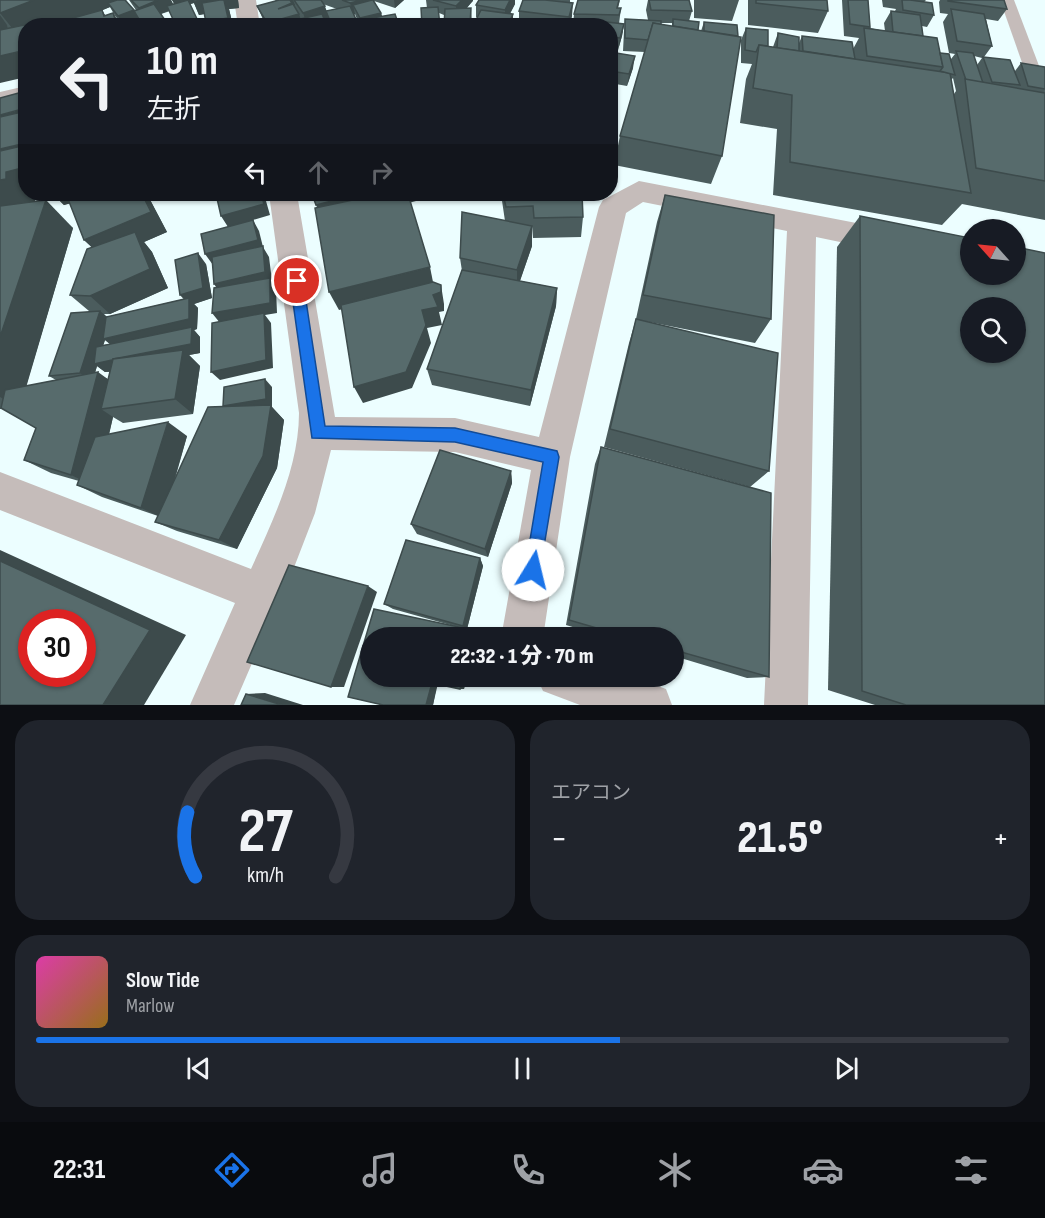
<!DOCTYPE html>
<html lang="ja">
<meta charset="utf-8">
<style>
:root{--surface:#171b24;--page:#20242c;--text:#f1f3f6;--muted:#9ea1a6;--line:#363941;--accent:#1a73e8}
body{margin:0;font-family:"Sofia Sans Condensed","Noto Sans JP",sans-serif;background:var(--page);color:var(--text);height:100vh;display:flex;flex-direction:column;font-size:22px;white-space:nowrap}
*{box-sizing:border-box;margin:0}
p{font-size:20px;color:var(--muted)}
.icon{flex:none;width:33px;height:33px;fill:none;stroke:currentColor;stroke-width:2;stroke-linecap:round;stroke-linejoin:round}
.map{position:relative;height:705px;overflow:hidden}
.drawer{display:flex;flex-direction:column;gap:15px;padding:15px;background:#0d0f14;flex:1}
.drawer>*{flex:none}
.hud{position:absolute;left:18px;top:18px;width:600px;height:183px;border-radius:24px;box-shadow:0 2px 4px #0004;background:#171b24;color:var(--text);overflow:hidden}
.needle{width:39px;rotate:297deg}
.controls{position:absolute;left:960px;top:219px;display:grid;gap:12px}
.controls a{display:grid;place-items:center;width:66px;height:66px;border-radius:50%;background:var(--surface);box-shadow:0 2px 4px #0004;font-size:30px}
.speed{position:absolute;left:18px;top:609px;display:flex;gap:12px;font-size:30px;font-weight:700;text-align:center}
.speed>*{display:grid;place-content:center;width:78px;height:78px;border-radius:50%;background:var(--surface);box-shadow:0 2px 4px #0004;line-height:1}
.speed .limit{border:9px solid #d22;background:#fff;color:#111}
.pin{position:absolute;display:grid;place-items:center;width:51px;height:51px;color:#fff;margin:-26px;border:3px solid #fff;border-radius:50%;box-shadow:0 2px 6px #0007}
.me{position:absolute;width:66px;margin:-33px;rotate:9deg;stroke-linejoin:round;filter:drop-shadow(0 0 4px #0008)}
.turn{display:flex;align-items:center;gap:21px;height:126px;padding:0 30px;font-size:27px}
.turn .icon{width:78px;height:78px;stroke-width:2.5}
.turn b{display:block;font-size:42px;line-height:51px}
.lanes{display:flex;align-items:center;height:57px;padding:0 30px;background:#0003;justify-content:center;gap:30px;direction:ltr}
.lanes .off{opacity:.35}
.big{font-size:45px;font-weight:800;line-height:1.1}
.drawer .tile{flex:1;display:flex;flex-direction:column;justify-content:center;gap:9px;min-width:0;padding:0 21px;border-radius:24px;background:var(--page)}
.drawer .dial{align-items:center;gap:0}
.dial svg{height:156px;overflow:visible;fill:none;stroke:var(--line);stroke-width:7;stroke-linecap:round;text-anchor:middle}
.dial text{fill:var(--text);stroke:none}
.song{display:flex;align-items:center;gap:18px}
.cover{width:72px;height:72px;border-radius:9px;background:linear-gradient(135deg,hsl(320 70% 55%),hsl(40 70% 35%))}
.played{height:6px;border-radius:3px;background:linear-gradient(90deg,var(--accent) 60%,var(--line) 60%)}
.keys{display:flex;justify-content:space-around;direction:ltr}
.heat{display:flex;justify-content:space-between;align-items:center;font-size:33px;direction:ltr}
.drawer .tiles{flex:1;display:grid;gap:15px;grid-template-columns:1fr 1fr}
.tile:last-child{grid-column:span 2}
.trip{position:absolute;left:360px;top:627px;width:324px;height:60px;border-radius:30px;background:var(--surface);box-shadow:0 2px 4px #0004;font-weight:800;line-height:60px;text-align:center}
.dock{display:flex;height:96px;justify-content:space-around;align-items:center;background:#090b0e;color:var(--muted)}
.dock .icon{width:42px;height:42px}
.dock .active{color:var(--accent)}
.dock b{font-size:27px;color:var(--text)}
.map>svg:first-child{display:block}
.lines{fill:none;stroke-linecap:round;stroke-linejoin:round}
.lane{fill:#c5bcba;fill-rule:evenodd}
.street{fill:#c5bcba;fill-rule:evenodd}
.wall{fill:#4b5c5d;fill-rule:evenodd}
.shaded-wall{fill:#3d4b4c;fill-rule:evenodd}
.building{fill:#576b6c;stroke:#3d4b4c;stroke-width:1.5;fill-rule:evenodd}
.route{fill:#1a73e8;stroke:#114b97;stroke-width:1.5}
</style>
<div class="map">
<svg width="1045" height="705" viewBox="0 0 1045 705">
<rect width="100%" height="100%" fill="#ecfeff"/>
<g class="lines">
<g class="lane">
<path d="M 1000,0 L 1014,0 L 1041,71 L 1039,75 L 1027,75 L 1025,71 Z"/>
<path d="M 26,86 L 26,96 L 0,102 L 0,92 Z"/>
</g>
<g class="street">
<path d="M 234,0 L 256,0 L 260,26 L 238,26 Z"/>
<path d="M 639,181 L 970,245 L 970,269 L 816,237 L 808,705 L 764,705 L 787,231 L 643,202 L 626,213 L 570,457 L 543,638 L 501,638 L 531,470 L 455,452 L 331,450 L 315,513 L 278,609 L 275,610 L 234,705 L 190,705 L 235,603 L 0,510 L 0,472 L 251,569 C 273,520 299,467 299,413 L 269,194 L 297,194 L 335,417 L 455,418 L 539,437 L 599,207 L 603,200 Z"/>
<path d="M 536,676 L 630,676 L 666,689 L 672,705 L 580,705 L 543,691 Z"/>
</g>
</g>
<g class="wall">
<path d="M 0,0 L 126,0 L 134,11 L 136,10 L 129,0 L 171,0 L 173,4 L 174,3 L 172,0 L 238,0 L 239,8 L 229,9 L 233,26 L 207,26 L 204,14 L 199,15 L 194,3 L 161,14 L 169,26 L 143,26 L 140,22 L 136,24 L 137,26 L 75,24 L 74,22 L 66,26 L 26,26 L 0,83 ZM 110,7 L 115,16 L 122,24 L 120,25 L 113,13 L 105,16 L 102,10 Z"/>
<path d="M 275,0 L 404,0 L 395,8 L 374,1 L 381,13 L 382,16 L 398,23 L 399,26 L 330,26 L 328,18 L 324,19 L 327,26 L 266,26 L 257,6 L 276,1 ZM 323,4 L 337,9 L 327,11 ZM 355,14 L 356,17 L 360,24 L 358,24 L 354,15 Z"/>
<path d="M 426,0 L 473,0 L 467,8 L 471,8 L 472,26 L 444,26 L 444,15 L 427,8 Z"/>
<path d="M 479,0 L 515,0 L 515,4 L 510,14 L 513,26 L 476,26 L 475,22 L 478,18 L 476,17 L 476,5 Z"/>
<path d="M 523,0 L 570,0 L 570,3 L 572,16 L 569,26 L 538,26 L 519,23 L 519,11 Z"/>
<path d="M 620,0 L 618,8 L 621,8 L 619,24 L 624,24 L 622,36 L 618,50 L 610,49 L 610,26 L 573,26 L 574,14 Z"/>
<path d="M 648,0 L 689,0 L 692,11 L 689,21 L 698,30 L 701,31 L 704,22 L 722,156 L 711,184 L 614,165 L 620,136 L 645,52 L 623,51 L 624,31 L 625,19 L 648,20 L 646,10 ZM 661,23 L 672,23 L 672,26 L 661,25 Z"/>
<path d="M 694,0 L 739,0 L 732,21 L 694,18 Z"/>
<path d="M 748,0 L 827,0 L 828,11 L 818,33 L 748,25 Z"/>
<path d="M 842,0 L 868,0 L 870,27 L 870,28 L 885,31 L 884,23 L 891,11 L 895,11 L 896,9 L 883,7 L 882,0 L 926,0 L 924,2 L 934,15 L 927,27 L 922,26 L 923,36 L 940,53 L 951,59 L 955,54 L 949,53 L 943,22 L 948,14 L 940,13 L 939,2 L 940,0 L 1004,0 L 1007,9 L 998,21 L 986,19 L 992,46 L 984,57 L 1015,71 L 1021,63 L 1045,89 L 1045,220 L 962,204 L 942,225 L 773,195 L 777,129 L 740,123 L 746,79 L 752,64 L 741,63 L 741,40 L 746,28 L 768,46 L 773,47 L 778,33 L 799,43 L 802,36 L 853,49 L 859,38 L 844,36 ZM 974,56 L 982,58 L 977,65 ZM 953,78 L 956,91 L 954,94 L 951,80 Z"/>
<path d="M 610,52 L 633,68 L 627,86 L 610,83 Z"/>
<path d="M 0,98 L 26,194 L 147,194 L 167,232 L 144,242 L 152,252 L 168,288 L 110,314 L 104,314 L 106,317 L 184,299 L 206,264 L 212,298 L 194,304 L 198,308 L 197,329 L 194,330 L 200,337 L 200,353 L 189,355 L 200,366 L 193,414 L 123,423 L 113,417 L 109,435 L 187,436 L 175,479 L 223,406 L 272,387 L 272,407 L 284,420 L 277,468 L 237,549 L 177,531 L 155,522 L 158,516 L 102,497 L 77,485 L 79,481 L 51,473 L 24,460 L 36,428 L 3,409 L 0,409 ZM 54,195 L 64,205 L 70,203 L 84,240 L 92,247 L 70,295 L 89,311 L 49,376 L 56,380 L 26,386 L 73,228 L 35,202 L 35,200 ZM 105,340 L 110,344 L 103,345 ZM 97,366 L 105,372 L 110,372 L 108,379 L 95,373 Z"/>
<path d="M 501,194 L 582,194 L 583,217 L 581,237 L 533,238 L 532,226 L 532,246 L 520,281 L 557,288 L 556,306 L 530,406 L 432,385 L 427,369 L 462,271 L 460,258 L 505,221 Z"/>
<path d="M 665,195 L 771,319 L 755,343 L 644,321 L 769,471 L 750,487 L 604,447 L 629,343 L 636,319 L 657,222 Z"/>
<path d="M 860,216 L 1045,705 L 875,705 L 828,690 L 837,247 Z"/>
<path d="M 601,447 L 769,677 L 747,678 L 674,656 L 674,638 L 609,638 L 566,625 L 595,464 Z"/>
<path d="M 511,471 L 512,483 L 488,557 L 417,534 L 411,524 Z"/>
<path d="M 406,540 L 480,558 L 483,566 L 467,629 L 473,630 L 476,633 L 475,638 L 370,638 L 370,676 L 467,676 L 464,689 L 460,689 L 437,684 L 433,705 L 383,705 L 348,697 L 374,609 L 461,628 L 393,609 L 384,604 Z"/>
</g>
<g class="shaded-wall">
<path d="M 34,0 L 126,0 L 110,7 L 108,3 L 110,7 L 66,26 L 26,26 L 24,43 L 0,13 Z"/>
<path d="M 158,0 L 171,0 L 175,8 L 146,20 L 139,8 Z"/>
<path d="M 172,0 L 238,0 L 239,8 L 229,9 L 233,26 L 207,26 L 206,22 L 227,10 L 199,15 L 194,3 L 176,7 Z"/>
<path d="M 278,0 L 293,0 L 295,5 L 293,6 L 299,14 L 303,26 L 268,26 L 267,23 Z"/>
<path d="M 362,0 L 373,0 L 353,5 L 355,14 L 353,15 L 350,3 Z"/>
<path d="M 394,0 L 404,0 L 395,8 Z"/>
<path d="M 462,0 L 473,0 L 473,1 L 457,18 L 456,6 Z"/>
<path d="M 510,0 L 515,0 L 515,4 L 505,22 L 505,10 Z"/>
<path d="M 573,3 L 572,16 L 569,26 L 568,26 L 569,17 Z"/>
<path d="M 325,6 L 328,18 L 307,25 L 303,13 Z"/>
<path d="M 102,10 L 110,23 L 113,13 L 121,26 L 103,26 L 104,16 Z"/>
<path d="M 134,10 L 140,22 L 131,26 L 124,26 L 118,16 Z"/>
<path d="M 381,13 L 384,25 L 362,26 L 360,18 Z"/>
<path d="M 513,14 L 513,26 L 508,26 Z"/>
<path d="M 0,15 L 7,25 L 11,44 L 0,47 Z"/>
<path d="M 398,23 L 399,26 L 384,26 Z"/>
<path d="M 624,24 L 622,36 L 618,50 L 620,38 Z"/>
<path d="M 26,50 L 26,77 L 0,83 L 0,56 Z"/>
<path d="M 635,56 L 633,68 L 627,86 L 629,74 Z"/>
<path d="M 26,108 L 26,123 L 0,130 L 0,115 Z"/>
<path d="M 26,143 L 26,157 L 0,163 L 0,149 Z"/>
<path d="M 26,167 L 26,194 L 107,194 L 64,205 L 54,195 L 35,200 L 35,207 L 0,209 L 0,180 L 6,172 Z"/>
<path d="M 142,194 L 147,194 L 167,232 L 144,242 L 152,252 L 168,288 L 110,314 L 90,296 L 104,259 L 84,240 Z"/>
<path d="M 261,194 L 264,194 L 270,215 L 253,220 L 259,231 L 263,247 L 269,257 L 272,281 L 276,289 L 277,313 L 265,315 L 271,323 L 273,368 L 220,380 L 211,372 L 220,323 L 212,313 L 221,294 L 214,284 L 213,265 L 205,254 L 228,227 L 221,216 Z"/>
<path d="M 359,194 L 435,194 L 435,196 L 325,225 L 316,205 Z"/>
<path d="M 46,200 L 73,228 L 20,408 L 0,397 L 0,337 Z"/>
<path d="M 532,226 L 532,246 L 517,289 L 517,270 Z"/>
<path d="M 198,253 L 206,264 L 212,298 L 194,304 L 198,308 L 197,329 L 194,330 L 200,337 L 200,353 L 189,355 L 200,366 L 193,414 L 175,399 L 182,356 L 105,372 L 97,366 L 92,382 L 80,373 L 100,311 L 111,320 L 189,305 L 180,295 ZM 105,340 L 115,348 L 98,363 Z"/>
<path d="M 430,267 L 434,287 L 339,310 L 329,292 Z"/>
<path d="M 441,285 L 444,304 L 444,311 L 439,312 L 442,325 L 427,328 L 431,343 L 412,388 L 363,403 L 354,387 L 422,310 Z"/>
<path d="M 557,288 L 556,306 L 530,406 L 531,390 Z"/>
<path d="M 98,372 L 120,388 L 101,409 L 113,417 L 96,487 L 71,475 Z"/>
<path d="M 265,379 L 272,387 L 272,407 L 284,420 L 277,468 L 237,549 L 219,540 L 223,407 Z"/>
<path d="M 168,422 L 187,436 L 163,518 L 141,508 Z"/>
<path d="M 511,471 L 512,483 L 488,557 L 485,549 Z"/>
<path d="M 0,550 L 186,635 L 144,705 L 103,705 L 0,561 Z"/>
<path d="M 480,558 L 483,566 L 467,629 L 463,626 Z"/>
<path d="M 368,586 L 377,592 L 344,687 L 331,687 Z"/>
<path d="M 473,630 L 476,633 L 475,638 L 471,638 Z"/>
<path d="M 463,676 L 467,676 L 464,689 L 460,689 Z"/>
<path d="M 432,683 L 438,683 L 433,705 L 426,705 Z"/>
<path d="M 265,693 L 303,705 L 282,705 L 246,694 Z"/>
</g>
<g class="building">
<path d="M 0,0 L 34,0 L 0,13 Z"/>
<path d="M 117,0 L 125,0 L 134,10 L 118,16 L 108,3 Z"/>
<path d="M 131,0 L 158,0 L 139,8 Z"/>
<path d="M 188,0 L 199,23 L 191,26 L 176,26 L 167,6 Z"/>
<path d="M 193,0 L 208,0 L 194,2 Z"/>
<path d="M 220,0 L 224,0 L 228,18 L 206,22 L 202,3 Z"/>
<path d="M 279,0 L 290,0 L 292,3 L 278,9 L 293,4 L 299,14 L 267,23 L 257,6 Z"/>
<path d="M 294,0 L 321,0 L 325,6 L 303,13 Z"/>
<path d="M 342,0 L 362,0 L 350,3 Z"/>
<path d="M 372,0 L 373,0 L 381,13 L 360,18 L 353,5 Z"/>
<path d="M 433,0 L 462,0 L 456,6 Z"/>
<path d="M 479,0 L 510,0 L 505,10 L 476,5 Z"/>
<path d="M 523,0 L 545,0 L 573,3 L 569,17 L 519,11 Z"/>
<path d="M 578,0 L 619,0 L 617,8 L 621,8 L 619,15 L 574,14 Z"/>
<path d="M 649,0 L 689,0 L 692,11 L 651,10 Z"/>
<path d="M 756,0 L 827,0 L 828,11 L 756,3 Z"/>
<path d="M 848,0 L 868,0 L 870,27 L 850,24 Z"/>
<path d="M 902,0 L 910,0 L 932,3 L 934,15 L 903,10 Z"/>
<path d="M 948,0 L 1004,0 L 1007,9 L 948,1 Z"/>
<path d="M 154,4 L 169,26 L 143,26 L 134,11 Z"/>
<path d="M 350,6 L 358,24 L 349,26 L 332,26 L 326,11 Z"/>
<path d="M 438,7 L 440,26 L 422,26 L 421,8 Z"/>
<path d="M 471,8 L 470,24 L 444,25 L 445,9 Z"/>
<path d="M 951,9 L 984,14 L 992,46 L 957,41 Z"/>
<path d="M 102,10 L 104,16 L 113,13 L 116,22 L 103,26 L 69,26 L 75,24 L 73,18 Z"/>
<path d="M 481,10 L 513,14 L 508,26 L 478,26 L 478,23 L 475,22 Z"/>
<path d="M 891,11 L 920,15 L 923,36 L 893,32 Z"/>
<path d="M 322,14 L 327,26 L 303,26 L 300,19 Z"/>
<path d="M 395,14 L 398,23 L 388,25 L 387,20 L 363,24 L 361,20 Z"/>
<path d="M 625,19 L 661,21 L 661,25 L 653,23 L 648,40 L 625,38 Z"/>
<path d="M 673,19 L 699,22 L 698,30 L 673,26 Z"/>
<path d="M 134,20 L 137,26 L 117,26 Z"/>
<path d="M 387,20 L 388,26 L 349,26 Z"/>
<path d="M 589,20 L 624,24 L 620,38 L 610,37 L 610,26 L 588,26 Z"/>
<path d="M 564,21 L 569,26 L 549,26 Z"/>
<path d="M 704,22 L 737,25 L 738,36 L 704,31 Z"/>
<path d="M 34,23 L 34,26 L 26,26 L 26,50 L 0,56 L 0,30 Z"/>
<path d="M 653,23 L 741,37 L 722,156 L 620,136 Z"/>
<path d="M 746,28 L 768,30 L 768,46 L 759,45 L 756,52 L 745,50 Z"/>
<path d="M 864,28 L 937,38 L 943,67 L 867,56 Z"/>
<path d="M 778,33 L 799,37 L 799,51 L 777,48 Z"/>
<path d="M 802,36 L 852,42 L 855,59 L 803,51 Z"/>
<path d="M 759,45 L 950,73 L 971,193 L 790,162 L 792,95 L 753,88 Z"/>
<path d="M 956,51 L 973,53 L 983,83 L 966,80 Z"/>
<path d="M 610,52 L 635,56 L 629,74 L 610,71 Z"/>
<path d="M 940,53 L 949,54 L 955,75 L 940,71 L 943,67 Z"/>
<path d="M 983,57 L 1010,60 L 1020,85 L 992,82 Z"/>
<path d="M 1021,63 L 1045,67 L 1045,89 L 1028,86 Z"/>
<path d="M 965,79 L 1045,93 L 1045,181 L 976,168 Z"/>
<path d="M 26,91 L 26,108 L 0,115 L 0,98 Z"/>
<path d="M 26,111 L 26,143 L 0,149 L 0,117 Z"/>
<path d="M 26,145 L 26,167 L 6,172 L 6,179 L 0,180 L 0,151 Z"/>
<path d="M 80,194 L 142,194 L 151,212 L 84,240 L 68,199 Z"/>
<path d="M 216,194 L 261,194 L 264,204 L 221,216 Z"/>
<path d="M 312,194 L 359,194 L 316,205 Z"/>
<path d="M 381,194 L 408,194 L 430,267 L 329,292 L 315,208 Z"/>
<path d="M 503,194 L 582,194 L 583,217 L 534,218 L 533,206 L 506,207 Z"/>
<path d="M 665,195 L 774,215 L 771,319 L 643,295 Z"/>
<path d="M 46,200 L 0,337 L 0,206 Z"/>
<path d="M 462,212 L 532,226 L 517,270 L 460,258 Z"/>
<path d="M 860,216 L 970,238 L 970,274 L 1016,274 L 1016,247 L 1045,253 L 1045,705 L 906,705 L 862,691 ZM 970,308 L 1016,308 L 1016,352 L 970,352 Z"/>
<path d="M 253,220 L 258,240 L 205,254 L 201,234 Z"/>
<path d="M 135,232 L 150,269 L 90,296 L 70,295 L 87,249 Z"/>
<path d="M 263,246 L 265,272 L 214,284 L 212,257 Z"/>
<path d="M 198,253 L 203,288 L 180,295 L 175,260 Z"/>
<path d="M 462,270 L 557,288 L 531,390 L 427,369 Z"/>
<path d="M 270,278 L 270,303 L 212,313 L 214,288 Z"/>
<path d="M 433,282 L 441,285 L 441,292 L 433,295 L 438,307 L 422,310 L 426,325 L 406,372 L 354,387 L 341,305 Z"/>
<path d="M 189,298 L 189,319 L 103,339 L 106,317 Z"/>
<path d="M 100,311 L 80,373 L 49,376 L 71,313 Z"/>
<path d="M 264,313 L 266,360 L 211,372 L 212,323 Z"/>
<path d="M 636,319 L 778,353 L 769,471 L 610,429 Z"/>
<path d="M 192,327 L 191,344 L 124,357 L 113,359 L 112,360 L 94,364 L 96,347 Z"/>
<path d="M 183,350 L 175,399 L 101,409 L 113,359 Z"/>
<path d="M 98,372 L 71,475 L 24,460 L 36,428 L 1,408 L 5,390 Z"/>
<path d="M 265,379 L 266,399 L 223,406 L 224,387 Z"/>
<path d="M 271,405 L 263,456 L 219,540 L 155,522 L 208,407 Z"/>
<path d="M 168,422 L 141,508 L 77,485 L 95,437 Z"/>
<path d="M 601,447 L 771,493 L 769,677 L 674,650 L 674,638 L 631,638 L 569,620 Z"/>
<path d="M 440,450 L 511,471 L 485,549 L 411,524 Z"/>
<path d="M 406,540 L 480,558 L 463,626 L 384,604 Z"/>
<path d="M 0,561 L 150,630 L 103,705 L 0,705 ZM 32,622 L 82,622 L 82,674 L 32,674 Z"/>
<path d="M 289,565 L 368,586 L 331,687 L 247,662 Z"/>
<path d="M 374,609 L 473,630 L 471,638 L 370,638 L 370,676 L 463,676 L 460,689 L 432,683 L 426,705 L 383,705 L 348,697 Z"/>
<path d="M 246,694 L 282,705 L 241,705 Z"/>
</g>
<path class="route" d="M 297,276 L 303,281 L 325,426 L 455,428 L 557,451 L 559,457 L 539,576 L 533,578 L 527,576 L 525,570 L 543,462 L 455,442 L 312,438 L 290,281 Z"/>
</svg>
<div class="controls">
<a><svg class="needle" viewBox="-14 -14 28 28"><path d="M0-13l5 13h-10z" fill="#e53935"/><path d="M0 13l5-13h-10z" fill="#9ea1a6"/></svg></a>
<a><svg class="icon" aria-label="search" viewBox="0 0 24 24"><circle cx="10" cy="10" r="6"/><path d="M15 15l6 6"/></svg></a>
</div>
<div class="speed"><div class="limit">30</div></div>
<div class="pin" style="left:297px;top:281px;background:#d93025"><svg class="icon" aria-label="arrive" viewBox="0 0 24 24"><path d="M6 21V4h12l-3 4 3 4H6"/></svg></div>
<svg class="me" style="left:533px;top:570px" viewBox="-20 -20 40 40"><circle r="19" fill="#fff"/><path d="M0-13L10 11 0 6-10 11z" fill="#1a73e8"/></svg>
<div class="trip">22:32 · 1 分 · 70 m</div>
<div class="hud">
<div class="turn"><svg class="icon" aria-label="left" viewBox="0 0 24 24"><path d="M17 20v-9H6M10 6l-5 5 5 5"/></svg><div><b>10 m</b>左折</div></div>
<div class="lanes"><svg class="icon" aria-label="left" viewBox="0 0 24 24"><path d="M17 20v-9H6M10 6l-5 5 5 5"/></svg><svg class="icon off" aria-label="ahead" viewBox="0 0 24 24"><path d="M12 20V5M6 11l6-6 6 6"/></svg><svg class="icon off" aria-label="right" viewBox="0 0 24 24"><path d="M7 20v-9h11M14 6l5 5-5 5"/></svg></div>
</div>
</div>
<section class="drawer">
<div class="tiles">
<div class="tile dial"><svg viewBox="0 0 100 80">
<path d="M14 69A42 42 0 1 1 86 69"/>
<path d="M14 69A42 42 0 0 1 10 36" stroke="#1a73e8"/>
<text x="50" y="56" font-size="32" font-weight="700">27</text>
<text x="50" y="72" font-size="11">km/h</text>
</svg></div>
<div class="tile"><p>エアコン</p>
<div class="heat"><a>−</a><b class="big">21.5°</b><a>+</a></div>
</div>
<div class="tile">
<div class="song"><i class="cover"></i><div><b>Slow Tide</b><p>Marlow</p></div></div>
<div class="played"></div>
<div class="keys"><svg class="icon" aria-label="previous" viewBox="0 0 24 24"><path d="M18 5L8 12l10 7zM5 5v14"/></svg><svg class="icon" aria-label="pause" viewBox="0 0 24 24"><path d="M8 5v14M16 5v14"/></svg><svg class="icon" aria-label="next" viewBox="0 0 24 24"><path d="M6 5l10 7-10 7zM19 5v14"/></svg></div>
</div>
</div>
</section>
<nav class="dock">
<b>22:31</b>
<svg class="icon active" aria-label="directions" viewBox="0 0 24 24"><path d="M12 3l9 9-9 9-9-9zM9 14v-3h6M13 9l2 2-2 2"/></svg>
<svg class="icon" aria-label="music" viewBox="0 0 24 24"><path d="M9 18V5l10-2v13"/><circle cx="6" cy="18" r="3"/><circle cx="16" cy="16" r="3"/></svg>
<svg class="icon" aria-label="phone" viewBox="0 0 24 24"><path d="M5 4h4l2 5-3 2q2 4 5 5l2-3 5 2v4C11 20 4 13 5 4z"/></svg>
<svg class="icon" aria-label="climate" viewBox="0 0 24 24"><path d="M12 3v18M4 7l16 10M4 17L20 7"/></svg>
<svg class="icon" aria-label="car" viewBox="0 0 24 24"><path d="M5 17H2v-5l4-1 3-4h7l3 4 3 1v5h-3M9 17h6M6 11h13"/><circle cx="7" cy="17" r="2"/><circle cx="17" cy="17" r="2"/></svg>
<svg class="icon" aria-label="filters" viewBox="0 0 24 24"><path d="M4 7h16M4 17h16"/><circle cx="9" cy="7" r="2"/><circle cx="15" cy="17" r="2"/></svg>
</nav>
